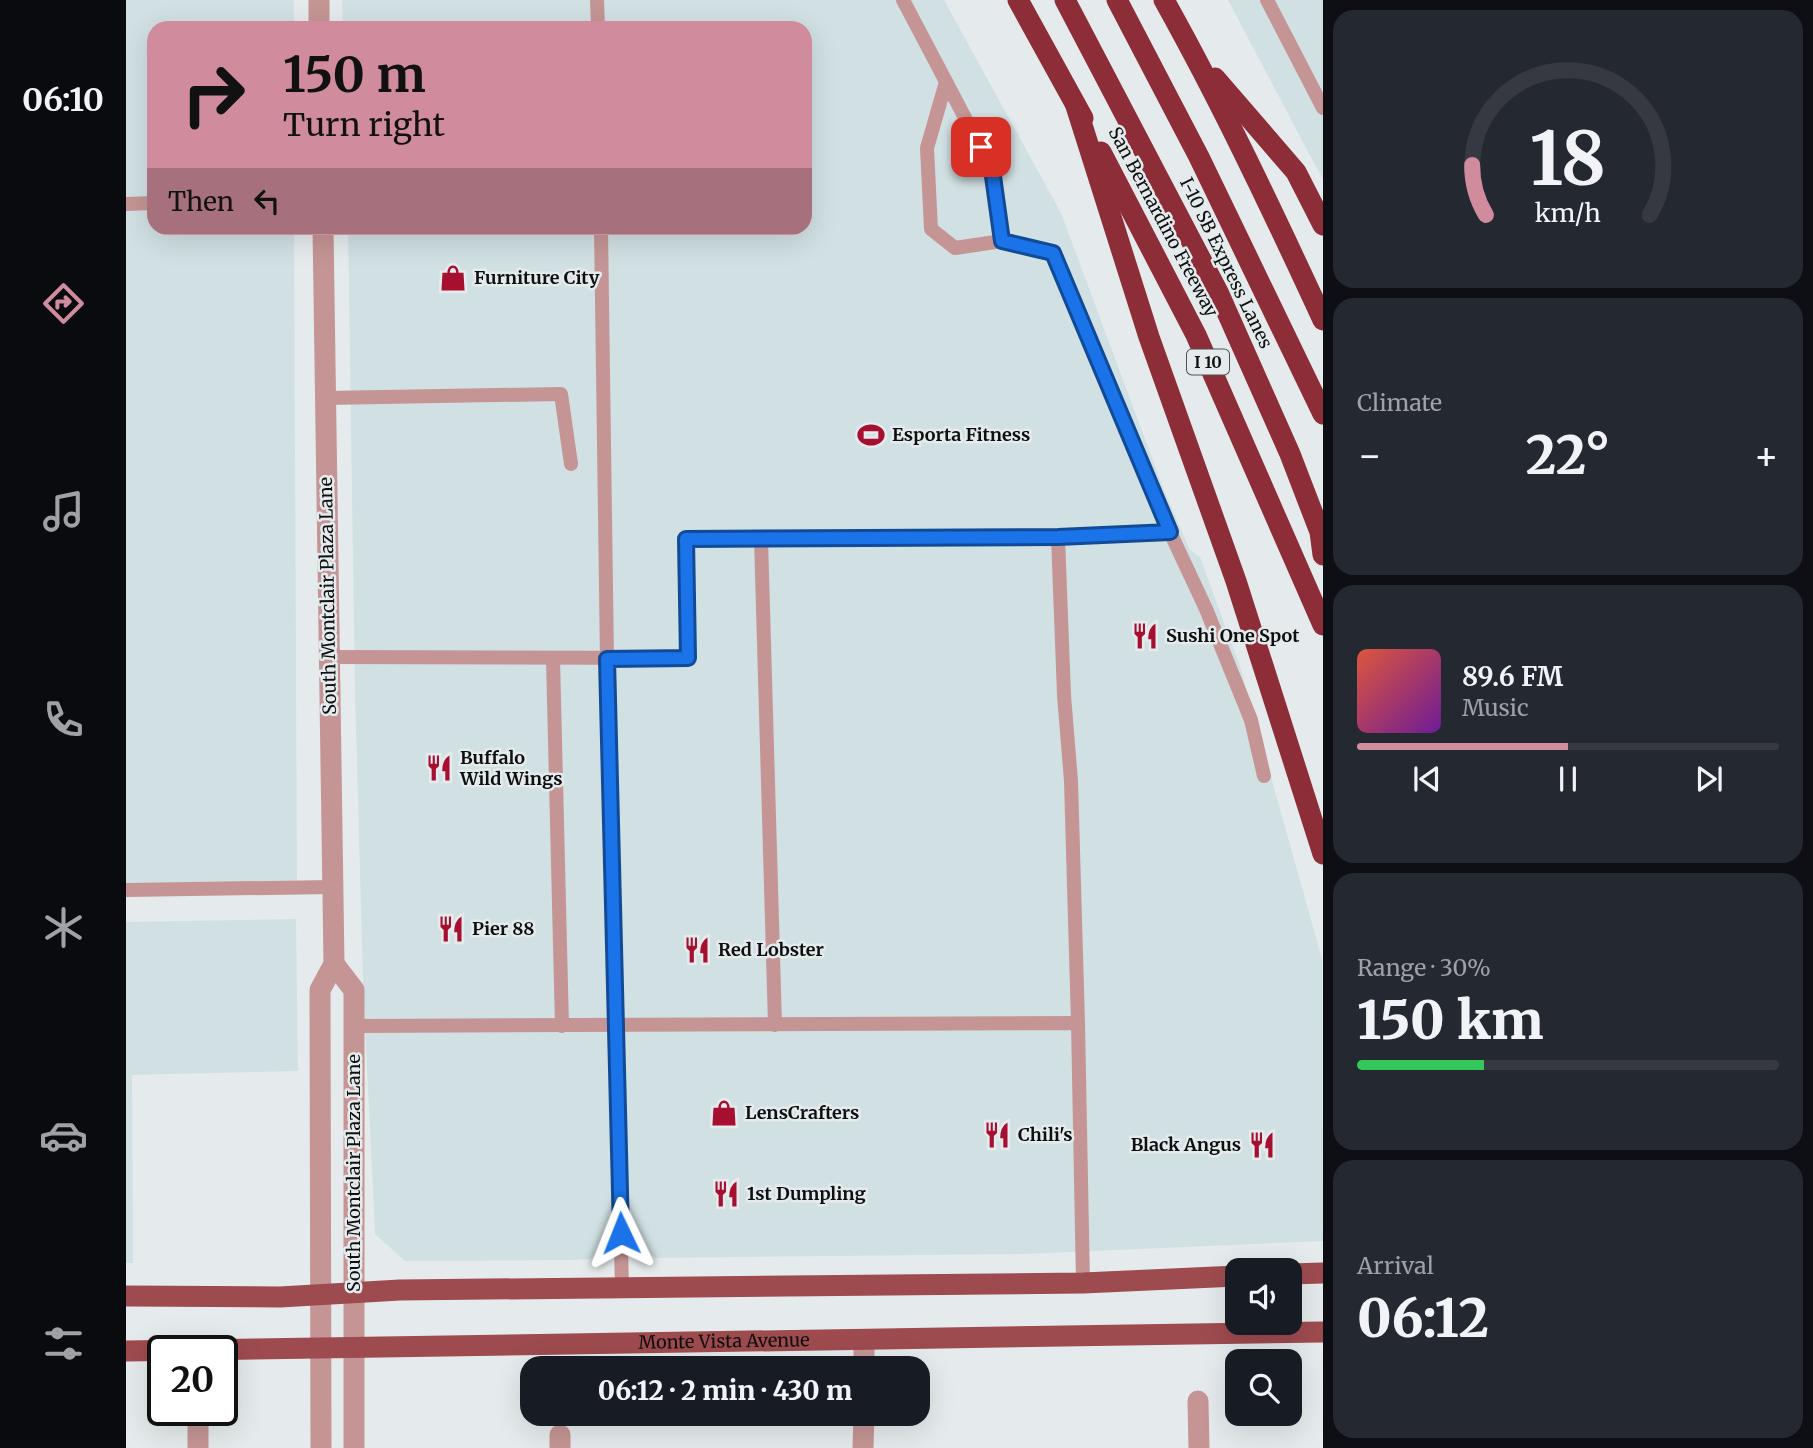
<!DOCTYPE html>
<meta charset="utf-8">
<style>
:root{--surface:#171b24;--page:#242831;--text:#f1f3f6;--muted:#9ea1a6;--line:#363941;--accent:#d08c9d}
body{margin:0;font-family:Merriweather,serif;background:var(--page);color:var(--text);height:100vh;display:flex;flex-direction:column;font-size:26px;white-space:nowrap}
*{box-sizing:border-box;margin:0}
p{font-size:23px;color:var(--muted)}
.icon{flex:none;width:38px;height:38px;fill:none;stroke:currentColor;stroke-width:2;stroke-linecap:round;stroke-linejoin:round}
.map{position:relative;flex:1;overflow:hidden}
.drawer{display:flex;flex-direction:column;gap:10px;padding:10px;background:#0d0f14;width:490px}
.drawer>*{flex:none}
.guide{position:absolute;left:21px;top:21px;width:665px;height:214px;border-radius:21px;box-shadow:0 7px 28px #0002;background:#d08c9d;color:#111;overflow:hidden}
.fabs{position:absolute;left:1099px;top:1258px;display:grid;gap:14px}
.fabs a{display:grid;place-items:center;width:77px;height:77px;border-radius:14px;background:var(--surface);box-shadow:0 7px 28px #0002;font-size:35px}
.speed{position:absolute;left:21px;top:1335px;display:flex;gap:14px;font-size:35px;font-weight:700;text-align:center}
.speed>*{display:grid;place-content:center;width:91px;height:91px;border-radius:50%;background:var(--surface);box-shadow:0 7px 28px #0002;line-height:1}
.speed .limit{border:4px solid #111;border-radius:10px;background:#fff;color:#111}
.pin{position:absolute;display:grid;place-items:center;width:60px;height:60px;color:#fff;margin:-30px;border-radius:14px;box-shadow:0 4px 10px #0006}
.me{position:absolute;width:77px;margin:-38px;rotate:358deg;stroke-linejoin:round;filter:drop-shadow(0 0 5px #0008)}
.turn{display:flex;align-items:center;gap:24px;height:147px;padding:0 21px;font-size:32px}
.turn .icon{width:91px;height:91px;stroke-width:2.5}
.turn b{display:block;font-size:49px;line-height:60px}
.then{display:flex;align-items:center;height:66px;padding:0 21px;background:#0003;gap:14px;font-size:26px}
.big{font-size:52px;font-weight:800;line-height:1.1}
.drawer .widget{flex:1;display:flex;flex-direction:column;justify-content:center;gap:10px;min-width:0;padding:0 24px;border-radius:21px;background:var(--page)}
.drawer .dial{align-items:center;gap:0}
.dial svg{height:182px;overflow:visible;fill:none;stroke:var(--line);stroke-width:7;stroke-linecap:round;text-anchor:middle}
.dial text{fill:var(--text);stroke:none}
.song{display:flex;align-items:center;gap:21px}
.cover{width:84px;height:84px;border-radius:10px;background:linear-gradient(135deg,hsl(10 70% 55%),hsl(280 70% 35%))}
.played{height:7px;border-radius:4px;background:linear-gradient(90deg,var(--accent) 50%,var(--line) 50%)}
.keys{display:flex;justify-content:space-around;direction:ltr}
.heat{display:flex;justify-content:space-between;align-items:center;font-size:38px;direction:ltr}
.charge{height:10px;border-radius:5px;background:linear-gradient(90deg,#34c759 30%,var(--line) 0)}
.trip{position:absolute;left:394px;top:1356px;width:410px;height:70px;border-radius:21px;background:var(--surface);box-shadow:0 7px 28px #0002;font-weight:800;line-height:70px;text-align:center}
main{display:flex;flex:1;min-height:0}
.tab-bar{display:flex;flex-direction:column;width:126px;justify-content:space-around;align-items:center;background:#090b0e;color:var(--muted)}
.tab-bar .icon{width:49px;height:49px}
.tab-bar .on{color:var(--accent)}
.tab-bar b{font-size:32px;color:var(--text)}
.map>svg:first-child{display:block}
.built{fill:#d1e0e3}
.lines{fill:none;stroke-linecap:round;stroke-linejoin:round}
.lane{stroke:#c59595;stroke-width:14}
.street{stroke:#c59595;stroke-width:21}
.primary{stroke:#9e4b4f;stroke-width:21}
.highway{stroke:#8d2d37;stroke-width:21}
.route-casing{stroke:#114b97;stroke-width:18}
.route{stroke:#1a73e8;stroke-width:12}
.labels{text-anchor:middle;stroke-width:5;stroke-linejoin:round;paint-order:stroke}
.shield{fill:#e5ebec;stroke:#4e5252;stroke-width:2}
.shield-label{font-size:16px;font-weight:bold;fill:#0e1010}
.street-label{font-size:18px;fill:#0e1010;stroke:#e5ebec}
.poi-label{font-size:18px;font-weight:bold;fill:#0e1010;stroke:#e5ebec;text-anchor:start}
</style>
<main>
<nav class="tab-bar">
<b>06:10</b>
<svg class="icon on" aria-label="directions" viewBox="0 0 24 24"><path d="M12 3l9 9-9 9-9-9zM9 14v-3h6M13 9l2 2-2 2"/></svg>
<svg class="icon" aria-label="music" viewBox="0 0 24 24"><path d="M9 18V5l10-2v13"/><circle cx="6" cy="18" r="3"/><circle cx="16" cy="16" r="3"/></svg>
<svg class="icon" aria-label="phone" viewBox="0 0 24 24"><path d="M5 4h4l2 5-3 2q2 4 5 5l2-3 5 2v4C11 20 4 13 5 4z"/></svg>
<svg class="icon" aria-label="climate" viewBox="0 0 24 24"><path d="M12 3v18M4 7l16 10M4 17L20 7"/></svg>
<svg class="icon" aria-label="car" viewBox="0 0 24 24"><path d="M5 17H2v-5l4-1 3-4h7l3 4 3 1v5h-3M9 17h6M6 11h13"/><circle cx="7" cy="17" r="2"/><circle cx="17" cy="17" r="2"/></svg>
<svg class="icon" aria-label="filters" viewBox="0 0 24 24"><path d="M4 7h16M4 17h16"/><circle cx="9" cy="7" r="2"/><circle cx="15" cy="17" r="2"/></svg>
</nav>
<div class="map">
<svg width="1197" height="1448" viewBox="0 0 1197 1448">
<rect width="100%" height="100%" fill="#e5ebec"/>
<g class="built">
<path d="M 0,0 L 168,0 L 168,28 L 28,28 L 28,228 L 168,228 L 171,885 L 0,888 Z"/>
<path d="M 216,0 L 818,0 L 935,213 L 1038,490 L 1064,550 L 1074,557 L 1114,666 L 1196,959 L 1197,1241 L 900,1254 L 529,1258 L 521,1249 L 473,1251 L 464,1259 L 447,1260 L 279,1261 L 249,1234 L 237,981 L 229,693 L 222,228 L 679,228 L 679,28 L 217,28 Z"/>
<path d="M 1102,0 L 1197,0 L 1197,179 L 1189,165 Z"/>
<path d="M 170,919 L 172,1071 L 6,1075 L 7,1263 L 0,1263 L 0,922 Z"/>
</g>
<g class="lines">
<g class="lane">
<path d="M 471,0 L 472,28"/>
<path d="M 1141,0 L 1197,108"/>
<path d="M 820,82 L 801,148 L 805,229 L 829,248 L 876,241"/>
<path d="M 0,204 L 28,203"/>
<path d="M 475,228 L 481,659 L 496,1288"/>
<path d="M 199,398 L 435,394 L 445,464"/>
<path d="M 1044,532 L 1080,609 L 1125,720 L 1138,776"/>
<path d="M 932,537 L 938,695 L 945,781 L 952,1023"/>
<path d="M 635,539 L 649,1025"/>
<path d="M 203,657 L 562,658 L 560,539 L 932,537 L 1044,532 L 927,253 L 876,241 L 866,169 L 777,0"/>
<path d="M 427,659 L 436,1026"/>
<path d="M 0,890 L 207,887"/>
<path d="M 228,1026 L 952,1023 L 957,1283"/>
</g>
<g class="street">
<path d="M 193,0 L 193,28"/>
<path d="M 208,964 L 228,990 L 228,1448"/>
<path d="M 738,1368 L 738,1341"/>
<path d="M 1072,1401 L 1073,1448"/>
<path d="M 72,1419 L 72,1448"/>
<path d="M 434,1435 L 434,1448"/>
<path d="M 195,1448 L 194,990 L 208,964 L 197,228"/>
<path d="M 737,1448 L 738,1414"/>
</g>
<g class="primary">
<path d="M 1164,1274 L 1197,1273"/>
<path d="M 0,1296 L 154,1297 L 274,1290 L 957,1283 L 1111,1276"/>
<path id="s1" d="M 0,1351 L 1197,1332"/>
</g>
<g class="highway">
<path d="M 892,0 L 957,118"/>
<path d="M 939,0 L 1092,292 L 1164,454 L 1194,532 L 1197,555"/>
<path d="M 991,0 L 1073,157 L 1197,414"/>
<path d="M 1038,0 C 1096,104 1147,212 1197,320"/>
<path d="M 1089,78 L 1170,172 L 1197,225"/>
<path d="M 950,106 L 1023,337 L 1110,581 L 1197,854"/>
<path d="M 975,152 L 1070,335 L 1197,625"/>
</g>
</g>
<g class="lines">
<g class="route-casing">
<path id="route" d="M 495,1233 L 481,659 L 562,658 L 560,539 L 932,537 L 1044,532 L 927,253 L 876,241 L 866,169 L 855,147"/>
</g>
<use href="#route" class="route"/>
</g>
<defs>
<g id="shop-bare" transform="scale(2.1)"><path d="M-5-2.5h2.3a2.7 3.5 0 0 1 5.4 0H5L5.5 6h-11ZM-1.5-2.5h3a1.5 2.3 0 0 0-3 0Z" fill="#a70f30" stroke="#e5ebec" stroke-width="2.5" paint-order="stroke"/></g>
<g id="stadium-bare" transform="scale(2.1)"><path d="M0-5a6.5 5 0 1 0 0 10a6.5 5 0 1 0 0-10ZM-3.5-1.8h7v3.6h-7Z" fill="#a70f30" stroke="#e5ebec" stroke-width="2.5" paint-order="stroke"/></g>
<g id="restaurant-bare" transform="scale(2.1)"><path d="M-5-6h1v4h1v-4h1v4h1v-4h1v5L-1.5 .5V6h-2V.5L-5-1ZM5-6V6H3V1.5H1.5Q1.5-4 5-6Z" fill="#a70f30" stroke="#e5ebec" stroke-width="2.5" paint-order="stroke"/></g>
</defs>
<g fill-rule="evenodd">
<use href="#shop-bare" x="327" y="278"/>
<use href="#stadium-bare" x="745" y="435"/>
<use href="#restaurant-bare" x="1019" y="636"/>
<use href="#restaurant-bare" x="313" y="768"/>
<use href="#restaurant-bare" x="325" y="929"/>
<use href="#restaurant-bare" x="571" y="950"/>
<use href="#shop-bare" x="598" y="1113"/>
<use href="#restaurant-bare" x="871" y="1135"/>
<use href="#restaurant-bare" x="1136" y="1145"/>
<use href="#restaurant-bare" x="600" y="1194"/>
</g>
<g class="labels">
<rect class="shield" x="1061" y="349.5" width="42" height="25" rx="5"/>
<g class="shield-label">
<text x="1082" y="368">I 10</text>
</g>
<g class="street-label">
<text transform="translate(1037 222) rotate(62)" y="6">San Bernardino Freeway</text>
<text transform="translate(1100 263) rotate(64)" y="6">I-10 SB Express Lanes</text>
<text transform="translate(202 596) rotate(-91)" y="6">South Montclair Plaza Lane</text>
<text transform="translate(228 1173) rotate(-90)" y="6">South Montclair Plaza Lane</text>
<text dy="6" stroke="none"><textPath href="#s1" startOffset="598">Monte Vista Avenue</textPath></text>
</g>
<g class="poi-label">
<text x="348" y="284">Furniture City</text>
<text x="766" y="441">Esporta Fitness</text>
<text x="1040" y="642">Sushi One Spot</text>
<text x="334" y="764">Buffalo<tspan x="334" dy="21">Wild Wings</tspan></text>
<text x="346" y="935">Pier 88</text>
<text x="592" y="956">Red Lobster</text>
<text x="619" y="1119">LensCrafters</text>
<text x="892" y="1141">Chili's</text>
<text x="1115" y="1151" text-anchor="end">Black Angus</text>
<text x="621" y="1200">1st Dumpling</text>
</g>
</g>
</svg>
<div class="fabs">
<a><svg class="icon" aria-label="sound" viewBox="0 0 24 24"><path d="M4 9h4l5-4v14l-5-4H4zM17 9q2 3 0 6"/></svg></a>
<a><svg class="icon" aria-label="search" viewBox="0 0 24 24"><circle cx="10" cy="10" r="6"/><path d="M15 15l6 6"/></svg></a>
</div>
<div class="speed"><div class="limit">20</div></div>
<div class="pin" style="left:855px;top:147px;background:#d93025"><svg class="icon" aria-label="arrive" viewBox="0 0 24 24"><path d="M6 21V4h12l-3 4 3 4H6"/></svg></div>
<svg class="me" style="left:495px;top:1233px" viewBox="-20 -20 40 40"><path d="M0-17L14 15 0 8-14 15z" fill="#1a73e8" stroke="#fff" stroke-width="4"/></svg>
<div class="trip">06:12 · 2 min · 430 m</div>
<div class="guide">
<div class="turn"><svg class="icon" aria-label="right" viewBox="0 0 24 24"><path d="M7 20v-9h11M14 6l5 5-5 5"/></svg><div><b>150 m</b>Turn right</div></div>
<div class="then">Then<svg class="icon" aria-label="left" viewBox="0 0 24 24"><path d="M17 20v-9H6M10 6l-5 5 5 5"/></svg></div>
</div>
</div>
<section class="drawer">
<div class="widget dial"><svg viewBox="0 0 100 80">
<path d="M14 69A42 42 0 1 1 86 69"/>
<path d="M14 69A42 42 0 0 1 8 47" stroke="#d08c9d"/>
<text x="50" y="56" font-size="32" font-weight="700">18</text>
<text x="50" y="72" font-size="11">km/h</text>
</svg></div>
<div class="widget"><p>Climate</p>
<div class="heat"><a>−</a><b class="big">22°</b><a>+</a></div>
</div>
<div class="widget">
<div class="song"><i class="cover"></i><div><b>89.6 FM</b><p>Music</p></div></div>
<div class="played"></div>
<div class="keys"><svg class="icon" aria-label="previous" viewBox="0 0 24 24"><path d="M18 5L8 12l10 7zM5 5v14"/></svg><svg class="icon" aria-label="pause" viewBox="0 0 24 24"><path d="M8 5v14M16 5v14"/></svg><svg class="icon" aria-label="next" viewBox="0 0 24 24"><path d="M6 5l10 7-10 7zM19 5v14"/></svg></div>
</div>
<div class="widget"><p>Range · 30%</p><b class="big">150 km</b><div class="charge"></div></div>
<div class="widget"><p>Arrival</p><b class="big">06:12</b></div>
</section>
</main>
